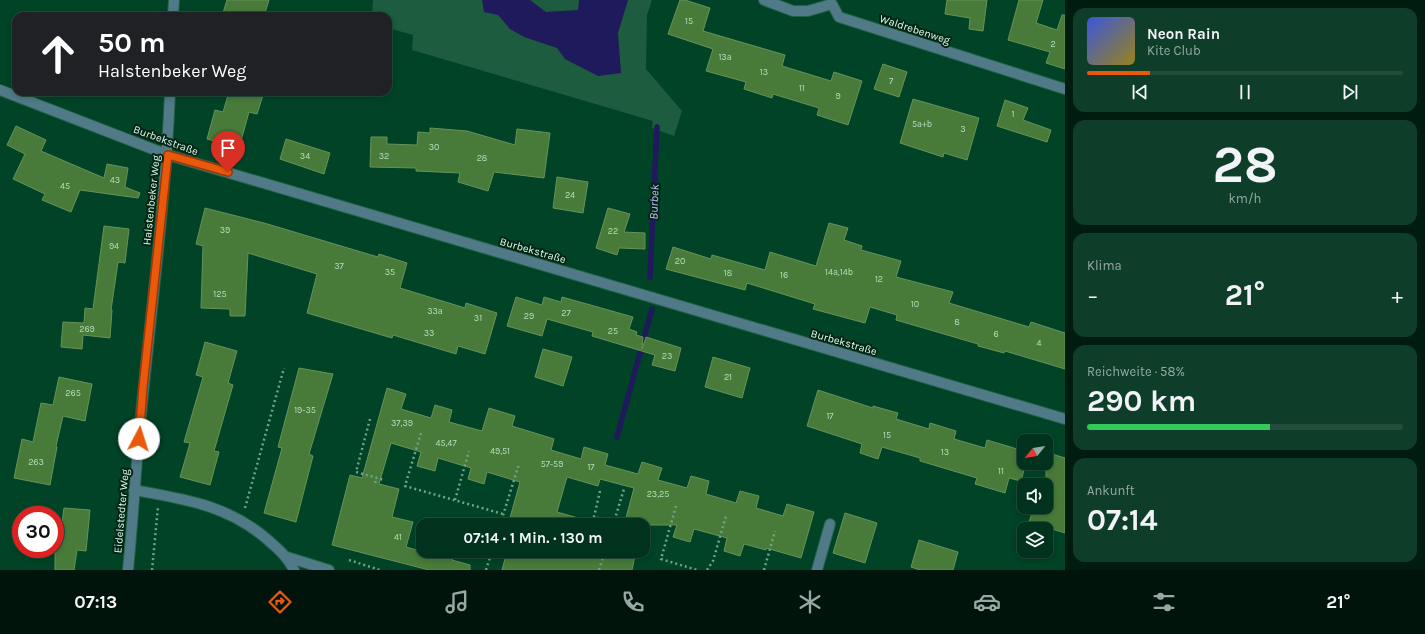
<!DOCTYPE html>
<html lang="de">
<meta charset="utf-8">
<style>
:root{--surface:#00321d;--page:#0e3e2a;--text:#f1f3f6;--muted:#95aaa4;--line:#224d3b;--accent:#ea580c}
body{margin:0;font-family:Karla,sans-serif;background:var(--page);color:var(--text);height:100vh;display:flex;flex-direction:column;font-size:15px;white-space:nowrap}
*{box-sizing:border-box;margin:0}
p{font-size:13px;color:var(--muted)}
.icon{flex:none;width:22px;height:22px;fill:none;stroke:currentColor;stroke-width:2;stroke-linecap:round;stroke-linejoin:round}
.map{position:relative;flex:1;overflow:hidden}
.panel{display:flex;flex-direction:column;gap:8px;padding:8px;background:#001c10;width:360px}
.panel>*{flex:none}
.banner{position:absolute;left:12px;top:12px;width:380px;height:84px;border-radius:12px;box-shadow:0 2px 6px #0003,0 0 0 1px var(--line);background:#202124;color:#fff;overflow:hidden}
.needle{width:26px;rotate:240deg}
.fabs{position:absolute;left:1017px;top:434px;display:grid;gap:8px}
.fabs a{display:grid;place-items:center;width:36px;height:36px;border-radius:8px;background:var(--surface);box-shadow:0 2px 6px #0003,0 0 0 1px var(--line);font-size:20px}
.speed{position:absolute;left:12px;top:506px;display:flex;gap:8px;font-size:20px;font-weight:700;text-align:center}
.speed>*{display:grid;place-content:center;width:52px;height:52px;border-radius:50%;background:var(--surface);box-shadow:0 2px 6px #0003,0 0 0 1px var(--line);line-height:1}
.speed .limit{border:6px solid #d22;background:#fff;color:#111}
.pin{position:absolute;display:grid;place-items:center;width:34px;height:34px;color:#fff;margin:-41px -17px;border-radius:50% 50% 50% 0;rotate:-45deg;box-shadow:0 0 4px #0007}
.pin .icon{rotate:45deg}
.me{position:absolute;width:44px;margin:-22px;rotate:5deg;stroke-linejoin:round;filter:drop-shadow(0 0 3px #0008)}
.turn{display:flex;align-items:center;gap:14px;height:84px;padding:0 20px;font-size:18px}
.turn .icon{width:52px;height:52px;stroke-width:2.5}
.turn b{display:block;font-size:28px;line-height:34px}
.big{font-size:30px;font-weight:700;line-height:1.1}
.panel .tile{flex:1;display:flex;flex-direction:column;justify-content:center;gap:6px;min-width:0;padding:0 14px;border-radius:12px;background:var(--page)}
.panel .dial{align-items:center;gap:0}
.dial b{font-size:52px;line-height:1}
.song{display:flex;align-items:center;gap:12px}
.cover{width:48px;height:48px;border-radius:6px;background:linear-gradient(135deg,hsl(230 70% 55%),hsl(50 70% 35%))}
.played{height:4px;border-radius:2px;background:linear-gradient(90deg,var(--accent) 20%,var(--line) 20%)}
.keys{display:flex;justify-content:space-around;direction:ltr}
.heat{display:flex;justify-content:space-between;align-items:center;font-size:22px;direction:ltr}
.charge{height:6px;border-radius:3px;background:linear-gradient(90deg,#34c759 58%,var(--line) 0)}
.trip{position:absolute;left:416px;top:518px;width:234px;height:40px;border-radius:12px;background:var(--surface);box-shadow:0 2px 6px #0003,0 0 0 1px var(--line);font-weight:700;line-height:40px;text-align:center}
.menu{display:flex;height:64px;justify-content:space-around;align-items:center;background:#00140c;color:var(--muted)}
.menu .icon{width:28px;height:28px}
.menu .selected{color:var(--accent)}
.menu b{font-size:18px;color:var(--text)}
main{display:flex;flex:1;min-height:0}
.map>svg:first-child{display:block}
.green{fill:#1d5c3e}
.water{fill:#1e1a5b}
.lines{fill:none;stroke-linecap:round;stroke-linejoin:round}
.stream{stroke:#1e1a5b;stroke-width:5.5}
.building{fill:#487b39;stroke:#669359}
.minor-casing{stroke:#236146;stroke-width:12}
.path{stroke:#70a38a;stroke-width:2.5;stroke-dasharray:2 3;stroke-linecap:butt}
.minor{stroke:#507a87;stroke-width:10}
.route-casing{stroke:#983908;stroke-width:10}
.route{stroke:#ea580c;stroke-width:7}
.labels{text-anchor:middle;stroke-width:4;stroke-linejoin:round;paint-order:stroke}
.number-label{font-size:9px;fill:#b5ddbc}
.street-label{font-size:11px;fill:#d9fee8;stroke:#042515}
.water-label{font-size:12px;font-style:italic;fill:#b8c0fc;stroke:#042515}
</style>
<main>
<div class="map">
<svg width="1065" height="570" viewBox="0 0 1065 570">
<rect width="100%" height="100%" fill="#004327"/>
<path class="green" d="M 373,0 L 652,0 L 647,15 L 646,69 L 682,111 L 674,136 L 652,128 L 653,121 L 412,50 L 413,35 L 388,28 L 388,16 L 372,16 Z"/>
<path class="water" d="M 482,0 L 530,0 L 546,12 L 578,10 L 579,0 L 628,0 L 618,33 L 621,73 L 598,76 L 565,59 L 557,48 L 524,37 L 510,29 L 498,15 L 484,12 Z"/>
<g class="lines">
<g class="stream">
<path d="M 650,277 L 657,127"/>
<path d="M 617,437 L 652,309"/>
</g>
</g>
<g class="building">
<path d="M 227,0 L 269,0 L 264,16 L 222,16 Z"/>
<path d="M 680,0 L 685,0 L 710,8 L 703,31 L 785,55 L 782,66 L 831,81 L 834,72 L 862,81 L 848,125 L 817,115 L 819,108 L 773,94 L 772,98 L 744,89 L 746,82 L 706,71 L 713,49 L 668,34 Z"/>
<path d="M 947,0 L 987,0 L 983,31 L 969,29 L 970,18 L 945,14 Z"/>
<path d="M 1019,0 L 1043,0 L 1036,23 L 1057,30 L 1062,15 L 1065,15 L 1065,69 L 1046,63 L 1050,52 L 1008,40 Z"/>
<path d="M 883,64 L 907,72 L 899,97 L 874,89 Z"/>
<path d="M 229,92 L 264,92 L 257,114 L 249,112 L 239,148 L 207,139 L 215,110 L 223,112 Z"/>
<path d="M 913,99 L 979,118 L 967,160 L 944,153 L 943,157 L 900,143 Z"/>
<path d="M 1005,100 L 1028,108 L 1023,120 L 1051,130 L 1047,142 L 997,126 Z"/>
<path d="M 16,126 L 46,140 L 41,151 L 104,178 L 107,164 L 128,168 L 125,187 L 140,193 L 138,198 L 80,190 L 71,212 L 42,200 L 45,194 L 13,179 L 25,154 L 7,145 Z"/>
<path d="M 430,128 L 467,131 L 515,145 L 517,129 L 550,133 L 544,178 L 494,172 L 488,191 L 458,182 L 460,173 L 416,171 L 416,168 L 370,167 L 371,137 L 387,137 L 387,144 L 417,145 L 418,132 L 430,133 Z"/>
<path d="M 286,139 L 330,153 L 324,174 L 280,159 Z"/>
<path d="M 557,177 L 588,182 L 583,213 L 553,208 Z"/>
<path d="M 205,208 L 264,223 L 378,257 L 379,254 L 407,263 L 400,288 L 465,308 L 466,303 L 497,313 L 485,354 L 458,346 L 456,354 L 393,335 L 392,338 L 307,313 L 317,274 L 248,253 L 245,316 L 230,316 L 230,309 L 201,308 L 203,246 L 196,244 Z"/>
<path d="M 608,208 L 630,214 L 624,232 L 645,233 L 645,249 L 619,248 L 617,255 L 596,248 Z"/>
<path d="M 829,223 L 848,228 L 844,240 L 862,246 L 861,250 L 901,261 L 896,277 L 953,292 L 949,303 L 1029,327 L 1031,322 L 1065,333 L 1065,369 L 1005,351 L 1004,353 L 978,346 L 978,344 L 896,320 L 897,315 L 870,307 L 865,323 L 813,309 L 815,304 L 747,283 L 745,290 L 666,269 L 673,247 L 711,259 L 712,255 L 765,270 L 770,252 L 816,266 Z"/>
<path d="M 104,226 L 129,229 L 125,263 L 118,262 L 111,310 L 112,310 L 110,338 L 83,335 L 82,349 L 61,347 L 63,322 L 84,323 L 85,308 L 93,309 Z"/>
<path d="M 516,297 L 542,305 L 544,297 L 561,302 L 562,297 L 633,317 L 629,329 L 637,332 L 636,335 L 643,337 L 642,349 L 646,337 L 681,348 L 675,371 L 652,365 L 655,355 L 592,336 L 593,332 L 547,319 L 542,336 L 507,326 Z"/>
<path d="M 205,342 L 237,351 L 228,383 L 233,385 L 214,451 L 219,452 L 210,485 L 180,477 L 190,443 L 184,442 L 203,377 L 196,375 Z"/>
<path d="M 543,349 L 572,357 L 563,386 L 535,377 Z"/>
<path d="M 713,357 L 750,368 L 742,398 L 705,387 Z"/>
<path d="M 299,368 L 333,374 L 309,454 L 313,456 L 296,522 L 264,513 L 282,448 L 278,447 Z"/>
<path d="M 59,377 L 92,384 L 85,421 L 63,416 L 56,446 L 57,447 L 50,485 L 14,478 L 22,439 L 33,442 L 41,403 L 53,405 Z"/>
<path d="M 387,388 L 406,394 L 401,409 L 431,418 L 435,405 L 452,410 L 449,422 L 482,431 L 489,408 L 515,416 L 512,426 L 554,439 L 551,450 L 581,459 L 584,447 L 608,454 L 605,465 L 638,474 L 642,462 L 662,468 L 658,480 L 687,488 L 691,476 L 709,481 L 706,494 L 736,503 L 740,491 L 759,496 L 756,508 L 783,516 L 787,504 L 814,512 L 801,558 L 766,548 L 766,550 L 744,544 L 740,556 L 724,551 L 727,538 L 694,529 L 690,542 L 673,537 L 677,525 L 644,525 L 643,527 L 643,525 L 624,525 L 634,488 L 600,479 L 598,486 L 567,477 L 557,512 L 603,525 L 508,525 L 520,482 L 487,472 L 484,484 L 468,479 L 471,468 L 438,458 L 435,471 L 417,466 L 421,452 L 391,443 L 379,484 L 399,489 L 392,517 L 413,522 L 406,547 L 434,555 L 435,551 L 455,551 L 452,560 L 470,565 L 470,570 L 429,570 L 332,545 L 350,475 L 362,478 Z"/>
<path d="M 818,390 L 873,408 L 873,406 L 898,413 L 896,419 L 929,429 L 930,423 L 956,431 L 954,439 L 985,448 L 987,440 L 1024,451 L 1024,470 L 1021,481 L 1009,478 L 1005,493 L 975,484 L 977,478 L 920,461 L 920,458 L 882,447 L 878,459 L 860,453 L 862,444 L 807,426 Z"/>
<path d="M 1052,454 L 1065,458 L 1065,533 L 1029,522 L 1034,507 L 1046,507 L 1046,463 L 1049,463 Z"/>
<path d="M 64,508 L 90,510 L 86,551 L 77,550 L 74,570 L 55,570 L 55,523 L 62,523 Z"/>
<path d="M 845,513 L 877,523 L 865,563 L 833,553 Z"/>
<path d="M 919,540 L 958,552 L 953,570 L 920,570 L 911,567 Z"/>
<path d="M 507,551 L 636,551 L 632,570 L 502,570 Z"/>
</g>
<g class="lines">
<g class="minor-casing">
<g id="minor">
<path d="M 764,0 L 793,11 L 808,11 L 832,4 L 839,17 L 1065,89"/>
<path d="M 173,16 L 174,0"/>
<path d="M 0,90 L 168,155 L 1065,419"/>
<path d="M 134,490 C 184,499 228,505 268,540 C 280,551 286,555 294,570"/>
<path d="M 287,557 L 329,570"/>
<path d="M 128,570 C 134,509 137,447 144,385 C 154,287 166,190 170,92"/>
<path d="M 817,570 L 830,524"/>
</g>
</g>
<g class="path">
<path d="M 370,419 L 356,472 L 384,480"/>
<path d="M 421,433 L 405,486 L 503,514"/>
<path d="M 375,483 L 377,478"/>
<path d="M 600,491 L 594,517 L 614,522"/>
<path d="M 455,500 L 469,451"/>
<path d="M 676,506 L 661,559 L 697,570"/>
<path d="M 245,508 L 284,368"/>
<path d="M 500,525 L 519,464"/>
<path d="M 613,525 L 624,489"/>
<path d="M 349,560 L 380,570"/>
<path d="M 152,570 L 158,507"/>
<path d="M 486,570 L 492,551"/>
<path d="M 599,570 L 605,551"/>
<path d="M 707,570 L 713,561 L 726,516"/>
<path d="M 764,570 L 775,531"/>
</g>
<use href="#minor" class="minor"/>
</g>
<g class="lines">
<g class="route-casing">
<path id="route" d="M 139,439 L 143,387 L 168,155 L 228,172"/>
</g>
<use href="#route" class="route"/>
</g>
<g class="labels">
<g class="number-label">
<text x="689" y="24">15</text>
<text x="1053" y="47">2</text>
<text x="725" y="60">13a</text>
<text x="764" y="75">13</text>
<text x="891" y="84">7</text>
<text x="802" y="91">11</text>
<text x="838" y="99">9</text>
<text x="1013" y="117">1</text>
<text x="922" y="127">5a+b</text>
<text x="963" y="132">3</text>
<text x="434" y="150">30</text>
<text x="305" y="159">34</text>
<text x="384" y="159">32</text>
<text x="482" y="161">28</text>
<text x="115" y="183">43</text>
<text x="65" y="189">45</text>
<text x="570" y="198">24</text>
<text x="225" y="233">39</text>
<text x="613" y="234">22</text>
<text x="114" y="249">94</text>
<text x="680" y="264">20</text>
<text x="339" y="269">37</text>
<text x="390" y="275">35</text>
<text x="839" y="275">14a,14b</text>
<text x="728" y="276">18</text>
<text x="784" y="278">16</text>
<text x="879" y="282">12</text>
<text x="220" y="297">125</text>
<text x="915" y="307">10</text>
<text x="435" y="314">33a</text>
<text x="566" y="316">27</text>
<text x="529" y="319">29</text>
<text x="478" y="321">31</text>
<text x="957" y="325">8</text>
<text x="87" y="332">269</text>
<text x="613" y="334">25</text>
<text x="429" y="336">33</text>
<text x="996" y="337">6</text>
<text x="1039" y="346">4</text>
<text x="667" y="359">23</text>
<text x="728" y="380">21</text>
<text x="73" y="396">265</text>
<text x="305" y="413">19-35</text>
<text x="830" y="419">17</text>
<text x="402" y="426">37,39</text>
<text x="887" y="438">15</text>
<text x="446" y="446">45,47</text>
<text x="500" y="454">49,51</text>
<text x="945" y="455">13</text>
<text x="36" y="465">263</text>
<text x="552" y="467">57-59</text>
<text x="591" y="470">17</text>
<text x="1001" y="474">11</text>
<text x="658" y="497">23,25</text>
<text x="398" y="540">41</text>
</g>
<g class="street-label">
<text transform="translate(915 29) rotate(18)" y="4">Waldrebenweg</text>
<text transform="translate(166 140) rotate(20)" y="4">Burbekstraße</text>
<text transform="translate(151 200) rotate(-84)" y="4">Halstenbeker Weg</text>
<text transform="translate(533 250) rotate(16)" y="4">Burbekstraße</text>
<text transform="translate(844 342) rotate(16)" y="4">Burbekstraße</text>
<text transform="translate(121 511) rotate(-85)" y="4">Eidelstedter Weg</text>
</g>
<g class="water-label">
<text transform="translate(654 202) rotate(-88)" y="4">Burbek</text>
</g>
</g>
</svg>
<div class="fabs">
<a><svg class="needle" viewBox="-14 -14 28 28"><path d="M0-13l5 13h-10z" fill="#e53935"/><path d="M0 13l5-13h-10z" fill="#95aaa4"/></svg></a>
<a><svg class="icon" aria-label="sound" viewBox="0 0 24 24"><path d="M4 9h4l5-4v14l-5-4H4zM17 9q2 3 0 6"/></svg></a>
<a><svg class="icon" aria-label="layers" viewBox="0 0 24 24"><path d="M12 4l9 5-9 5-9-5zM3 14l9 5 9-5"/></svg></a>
</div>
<div class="speed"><div class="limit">30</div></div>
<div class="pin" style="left:228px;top:172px;background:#d93025"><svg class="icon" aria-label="arrive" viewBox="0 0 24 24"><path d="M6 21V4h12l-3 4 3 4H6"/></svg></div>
<svg class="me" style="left:139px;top:439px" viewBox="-20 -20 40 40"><circle r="19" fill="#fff"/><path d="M0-13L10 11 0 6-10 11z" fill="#ea580c"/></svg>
<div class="trip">07:14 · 1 Min. · 130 m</div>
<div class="banner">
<div class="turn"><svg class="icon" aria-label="ahead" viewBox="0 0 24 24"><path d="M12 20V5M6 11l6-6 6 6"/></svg><div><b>50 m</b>Halstenbeker Weg</div></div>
</div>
</div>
<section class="panel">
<div class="tile">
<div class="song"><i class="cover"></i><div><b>Neon Rain</b><p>Kite Club</p></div></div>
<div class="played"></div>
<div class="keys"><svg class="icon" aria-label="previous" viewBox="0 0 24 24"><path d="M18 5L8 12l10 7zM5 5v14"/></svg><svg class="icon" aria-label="pause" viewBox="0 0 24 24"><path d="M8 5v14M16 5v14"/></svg><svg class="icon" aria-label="next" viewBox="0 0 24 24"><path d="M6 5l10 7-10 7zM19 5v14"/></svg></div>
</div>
<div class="tile dial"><b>28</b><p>km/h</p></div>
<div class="tile"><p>Klima</p>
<div class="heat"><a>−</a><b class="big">21°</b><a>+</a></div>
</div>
<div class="tile"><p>Reichweite · 58%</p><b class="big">290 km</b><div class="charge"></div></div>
<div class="tile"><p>Ankunft</p><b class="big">07:14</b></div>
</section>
</main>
<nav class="menu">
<b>07:13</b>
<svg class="icon selected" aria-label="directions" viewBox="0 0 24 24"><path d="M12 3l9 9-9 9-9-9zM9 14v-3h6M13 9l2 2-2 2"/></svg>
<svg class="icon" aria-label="music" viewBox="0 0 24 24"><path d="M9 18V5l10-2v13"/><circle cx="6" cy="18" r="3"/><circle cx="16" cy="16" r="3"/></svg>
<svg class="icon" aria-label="phone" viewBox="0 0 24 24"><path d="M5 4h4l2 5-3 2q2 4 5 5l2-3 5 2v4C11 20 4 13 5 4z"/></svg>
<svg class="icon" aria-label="climate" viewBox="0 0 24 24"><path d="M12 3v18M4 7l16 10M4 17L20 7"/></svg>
<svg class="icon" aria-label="car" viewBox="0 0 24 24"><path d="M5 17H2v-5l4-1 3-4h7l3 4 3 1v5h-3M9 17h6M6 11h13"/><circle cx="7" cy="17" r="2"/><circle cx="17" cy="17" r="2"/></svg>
<svg class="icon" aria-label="filters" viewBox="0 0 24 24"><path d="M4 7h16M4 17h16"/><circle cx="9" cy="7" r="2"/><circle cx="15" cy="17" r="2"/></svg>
<b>21°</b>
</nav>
